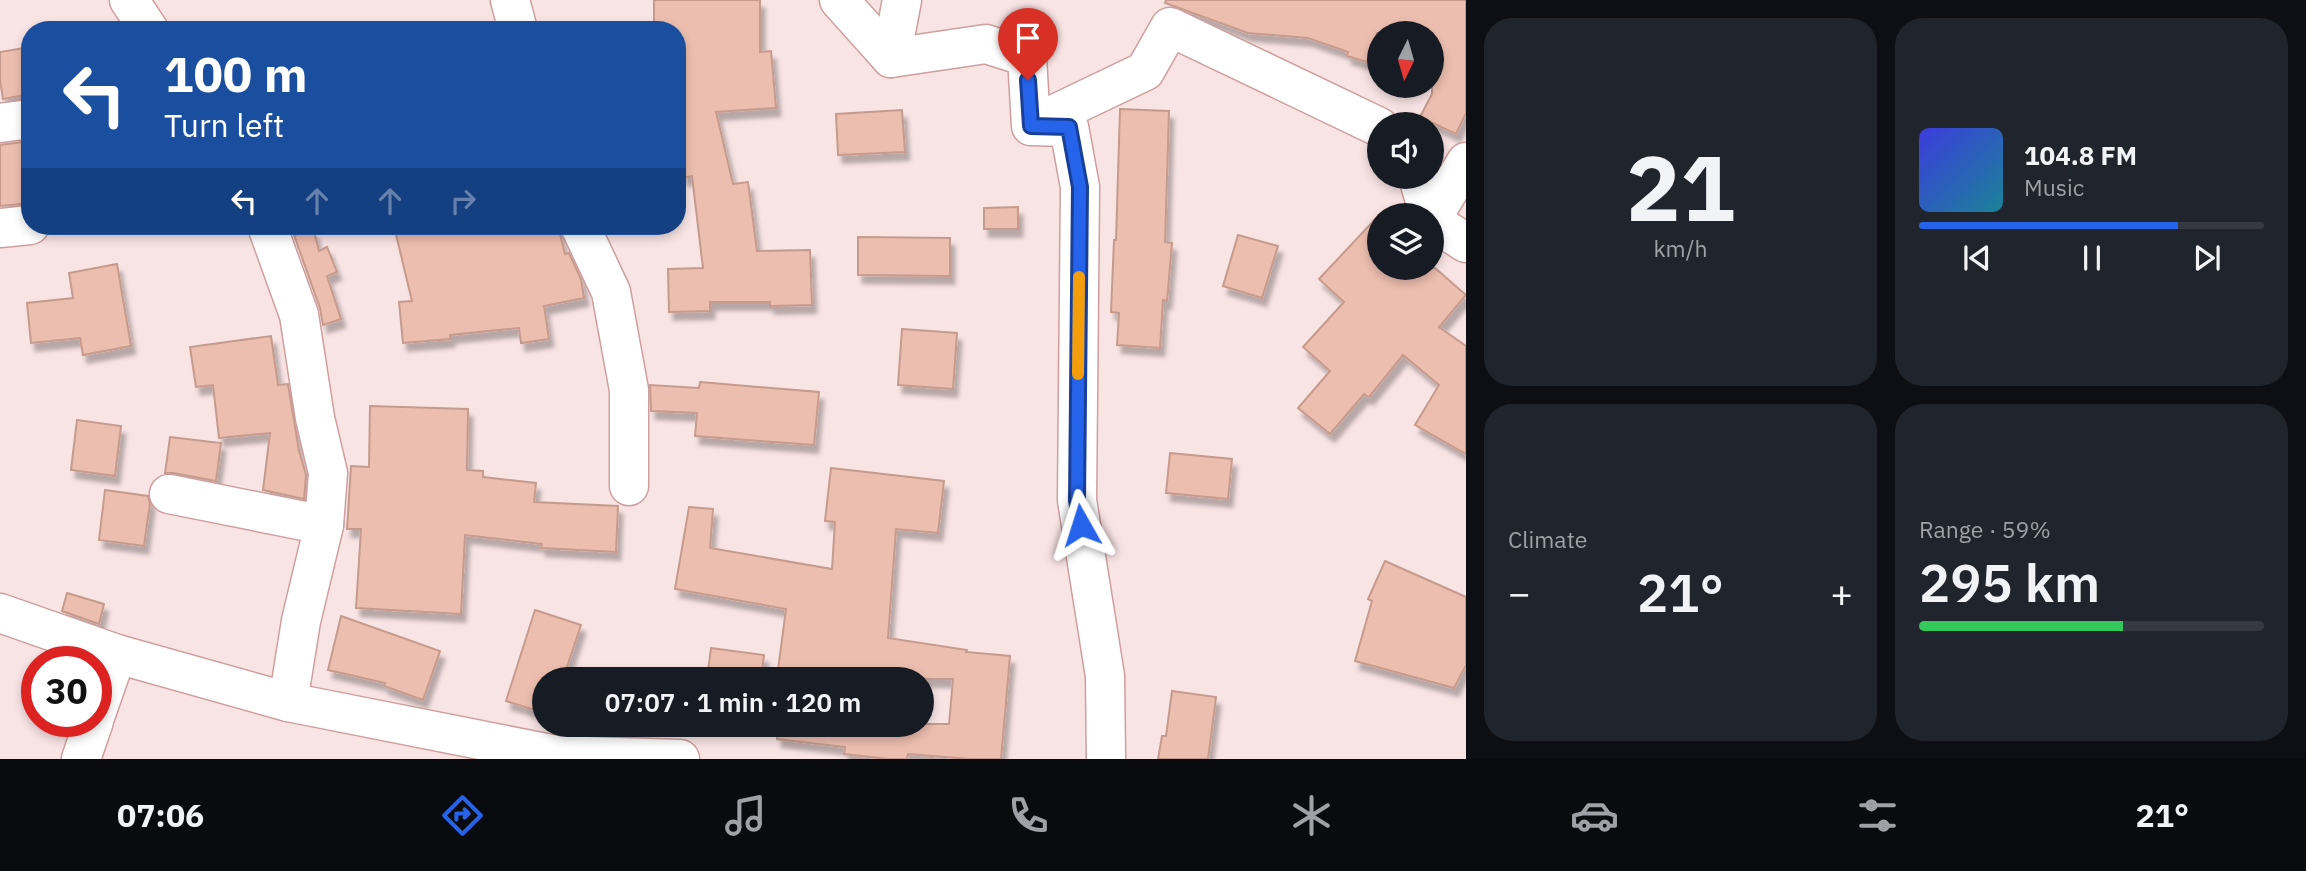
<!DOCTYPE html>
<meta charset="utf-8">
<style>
:root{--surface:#171b24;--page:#20242c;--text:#f1f3f6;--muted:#9ea1a6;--line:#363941;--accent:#2563eb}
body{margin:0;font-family:"IBM Plex Sans",sans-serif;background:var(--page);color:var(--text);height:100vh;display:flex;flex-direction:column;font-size:26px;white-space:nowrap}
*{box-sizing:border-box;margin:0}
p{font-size:23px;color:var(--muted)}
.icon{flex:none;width:38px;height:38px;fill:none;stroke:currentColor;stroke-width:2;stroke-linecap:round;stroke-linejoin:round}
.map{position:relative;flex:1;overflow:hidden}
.sheet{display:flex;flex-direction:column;gap:18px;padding:18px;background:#0d0f14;width:840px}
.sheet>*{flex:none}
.banner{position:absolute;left:21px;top:21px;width:665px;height:214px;border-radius:28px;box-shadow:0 4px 10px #0003;background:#1a4fa0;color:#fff;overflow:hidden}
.needle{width:46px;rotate:185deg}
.tools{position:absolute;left:1367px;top:21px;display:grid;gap:14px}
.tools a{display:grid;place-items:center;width:77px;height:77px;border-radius:50%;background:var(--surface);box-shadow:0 4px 10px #0003;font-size:35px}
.speed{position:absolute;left:21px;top:646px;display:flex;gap:14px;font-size:35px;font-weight:700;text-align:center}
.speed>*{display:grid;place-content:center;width:91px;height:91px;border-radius:50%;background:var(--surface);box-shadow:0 4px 10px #0003;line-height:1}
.speed .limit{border:10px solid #d22;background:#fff;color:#111}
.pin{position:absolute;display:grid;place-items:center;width:60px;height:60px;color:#fff;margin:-72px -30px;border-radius:50% 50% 50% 0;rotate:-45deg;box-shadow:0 0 7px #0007}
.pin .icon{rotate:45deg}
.me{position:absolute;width:77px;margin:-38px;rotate:354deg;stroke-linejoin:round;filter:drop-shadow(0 0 5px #0008)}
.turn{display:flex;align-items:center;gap:24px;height:147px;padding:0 28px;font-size:32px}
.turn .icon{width:91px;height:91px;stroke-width:2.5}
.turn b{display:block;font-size:49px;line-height:60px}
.lanes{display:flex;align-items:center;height:66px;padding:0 28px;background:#0003;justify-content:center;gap:35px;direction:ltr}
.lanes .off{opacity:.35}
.big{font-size:52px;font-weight:600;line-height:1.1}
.sheet .card{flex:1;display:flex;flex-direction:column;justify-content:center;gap:10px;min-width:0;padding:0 24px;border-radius:28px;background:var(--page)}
.sheet .dial{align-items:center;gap:0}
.dial b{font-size:91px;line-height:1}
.song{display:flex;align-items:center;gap:21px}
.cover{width:84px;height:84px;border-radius:10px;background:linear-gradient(135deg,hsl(240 70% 55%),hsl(190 70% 35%))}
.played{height:7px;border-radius:4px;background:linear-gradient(90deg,var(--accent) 75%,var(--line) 75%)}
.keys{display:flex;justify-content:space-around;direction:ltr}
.heat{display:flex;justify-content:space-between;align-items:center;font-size:38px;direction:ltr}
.charge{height:10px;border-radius:5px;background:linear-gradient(90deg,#34c759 59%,var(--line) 0)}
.sheet .tiles{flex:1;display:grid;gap:18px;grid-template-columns:repeat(2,1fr)}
.trip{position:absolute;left:532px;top:667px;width:402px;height:70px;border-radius:35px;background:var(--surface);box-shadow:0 4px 10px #0003;font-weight:600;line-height:70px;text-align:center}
.dock{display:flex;height:112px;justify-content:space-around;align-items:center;background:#090b0e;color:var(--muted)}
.dock .icon{width:49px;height:49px}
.dock .selected{color:var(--accent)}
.dock b{font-size:32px;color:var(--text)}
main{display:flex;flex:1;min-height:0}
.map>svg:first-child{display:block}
.building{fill:#ecbeaf;stroke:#c69a8c;stroke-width:2;filter:url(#shadow)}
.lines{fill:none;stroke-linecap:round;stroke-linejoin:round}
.minor-casing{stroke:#ce9f9e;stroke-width:41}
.minor{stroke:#fff;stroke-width:38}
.route-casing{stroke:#184099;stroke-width:18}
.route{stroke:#2563eb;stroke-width:12}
.slow{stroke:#f59e0b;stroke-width:12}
</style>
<main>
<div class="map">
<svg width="1466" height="759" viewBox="0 0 1466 759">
<defs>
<filter id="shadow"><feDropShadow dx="4.5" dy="8" stdDeviation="2" flood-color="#0004"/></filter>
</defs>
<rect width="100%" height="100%" fill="#f9e4e4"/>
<g class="building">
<path d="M 654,0 L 760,0 L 760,52 L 771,51 L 776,108 L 716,112 L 733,184 L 748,182 L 757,251 L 810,250 L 812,305 L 770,306 L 770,302 L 710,302 L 710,311 L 669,312 L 668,269 L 703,268 L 692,176 L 684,178 L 677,152 L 677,30 L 654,30 Z"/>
<path d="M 1166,0 L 1466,0 L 1466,113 L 1456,134 L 1420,117 L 1432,94 L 1432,33 L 1377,33 L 1367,62 L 1347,56 L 1348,52 L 1308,38 L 1248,33 L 1165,3 Z"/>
<path d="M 30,47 L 30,94 L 3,99 L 0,80 L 0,52 Z"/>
<path d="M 1120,109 L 1169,111 L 1165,242 L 1172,243 L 1167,301 L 1163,300 L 1160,348 L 1117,345 L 1119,313 L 1111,312 L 1114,240 L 1116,240 Z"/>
<path d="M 902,110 L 905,152 L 838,155 L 836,114 Z"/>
<path d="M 30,141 L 30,203 L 0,206 L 0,145 Z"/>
<path d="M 1018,207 L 1018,229 L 984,229 L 984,208 Z"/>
<path d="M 1379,215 L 1379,268 L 1435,268 L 1466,295 L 1439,327 L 1466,346 L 1466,454 L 1415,425 L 1439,385 L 1403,355 L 1369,397 L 1364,394 L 1330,434 L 1298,408 L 1330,371 L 1303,347 L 1344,302 L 1319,279 Z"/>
<path d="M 394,226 L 558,226 L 565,254 L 569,253 L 581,279 L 584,298 L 544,306 L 549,339 L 521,343 L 519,328 L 450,335 L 450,339 L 403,343 L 399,302 L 412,301 Z"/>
<path d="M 314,231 L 319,251 L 327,247 L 337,272 L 327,276 L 341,319 L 323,325 L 320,308 L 294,235 Z"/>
<path d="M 1238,235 L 1278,246 L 1262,298 L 1223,286 Z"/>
<path d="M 858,237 L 950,238 L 950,276 L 858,275 Z"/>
<path d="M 117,264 L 131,346 L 83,355 L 80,338 L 31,343 L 27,303 L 73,298 L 69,273 Z"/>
<path d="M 902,329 L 957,333 L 953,389 L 898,385 Z"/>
<path d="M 271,336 L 278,385 L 288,384 L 299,451 L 306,475 L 304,499 L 263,490 L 270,433 L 219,438 L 213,385 L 196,387 L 190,347 Z"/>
<path d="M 700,382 L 819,392 L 814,445 L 695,436 L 697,413 L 651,411 L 650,385 L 699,388 Z"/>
<path d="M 370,406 L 468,409 L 467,470 L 483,471 L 483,477 L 536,483 L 534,502 L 618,506 L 616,552 L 541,548 L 542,544 L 465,535 L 461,614 L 356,608 L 361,529 L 347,529 L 351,466 L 369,467 Z"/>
<path d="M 77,420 L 121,426 L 115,476 L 71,470 Z"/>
<path d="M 170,437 L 221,443 L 216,481 L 173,473 L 165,473 Z"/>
<path d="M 1170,453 L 1232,459 L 1228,499 L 1166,493 Z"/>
<path d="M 831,468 L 944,481 L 938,533 L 896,529 L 888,638 L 967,650 L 966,652 L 1010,656 L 1001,759 L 970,759 L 908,754 L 907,759 L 888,759 L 844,754 L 845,747 L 777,739 L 778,724 L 949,724 L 953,679 L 844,679 L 778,670 L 786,609 L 675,589 L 689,507 L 713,509 L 710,548 L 832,569 L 835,522 L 825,521 Z"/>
<path d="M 105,490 L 148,496 L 150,503 L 144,546 L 99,540 Z"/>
<path d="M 1385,561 L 1466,597 L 1466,665 L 1454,688 L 1355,661 L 1372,601 L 1368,599 Z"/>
<path d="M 67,593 L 104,604 L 99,624 L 62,611 Z"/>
<path d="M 535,610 L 581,625 L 563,679 L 544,679 L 544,713 L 506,701 Z"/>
<path d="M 341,616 L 440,651 L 423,700 L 384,686 L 385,683 L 328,670 Z"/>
<path d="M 711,648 L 764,655 L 761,679 L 707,679 Z"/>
<path d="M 1172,691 L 1216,697 L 1208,759 L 1158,759 L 1162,736 L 1166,736 Z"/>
</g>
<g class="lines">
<g class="minor-casing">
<g id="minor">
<path d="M 129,0 L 149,30"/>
<path d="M 510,0 L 518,30"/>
<path d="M 839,0 L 891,58 L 986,44 L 1027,57 L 1031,126 L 1069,127 L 1080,187 L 1077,500 L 1105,676 L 1106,759"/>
<path d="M 891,58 L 902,0"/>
<path d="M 0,123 L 30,119"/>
<path d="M 1032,125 L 1145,71 L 1170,27 L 1379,127"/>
<path d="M 1418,177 L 1429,215"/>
<path d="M 1432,218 L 1466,162"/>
<path d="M 1432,221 L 1466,243"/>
<path d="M 267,226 L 299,315 L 315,418 L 328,473 L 324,525 L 301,621 L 288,702"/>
<path d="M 580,226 L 611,292 L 629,390 L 629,486"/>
<path d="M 0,228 L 30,225"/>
<path d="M 169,494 L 324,525"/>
<path d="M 0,613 L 117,654 L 288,702 L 556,755 L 680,759"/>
<path d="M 96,714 L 117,654"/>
<path d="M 81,759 L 94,721"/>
</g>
</g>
<use href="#minor" class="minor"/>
</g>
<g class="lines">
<g class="route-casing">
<path id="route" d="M 1028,80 L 1031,126 L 1069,127 L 1080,187 L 1077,500 L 1081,525"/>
</g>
<use href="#route" class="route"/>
<path class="slow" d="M 1078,374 L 1079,277"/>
</g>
</svg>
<div class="tools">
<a><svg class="needle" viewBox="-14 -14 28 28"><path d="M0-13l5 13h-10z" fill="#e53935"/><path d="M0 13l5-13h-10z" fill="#9ea1a6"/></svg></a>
<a><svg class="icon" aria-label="sound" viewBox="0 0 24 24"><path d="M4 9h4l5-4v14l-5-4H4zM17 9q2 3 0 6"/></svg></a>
<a><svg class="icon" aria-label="layers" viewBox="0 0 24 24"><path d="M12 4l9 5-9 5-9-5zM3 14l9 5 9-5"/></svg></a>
</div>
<div class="speed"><div class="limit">30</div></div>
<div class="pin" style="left:1028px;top:80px;background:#d93025"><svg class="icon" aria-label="arrive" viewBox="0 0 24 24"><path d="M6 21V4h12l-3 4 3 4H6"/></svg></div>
<svg class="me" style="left:1081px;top:525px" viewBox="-20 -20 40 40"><path d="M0-17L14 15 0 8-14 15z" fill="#2563eb" stroke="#fff" stroke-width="4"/></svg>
<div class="trip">07:07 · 1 min · 120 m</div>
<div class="banner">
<div class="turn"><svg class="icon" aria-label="left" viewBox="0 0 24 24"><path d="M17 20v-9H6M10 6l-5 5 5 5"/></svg><div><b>100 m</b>Turn left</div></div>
<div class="lanes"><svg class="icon" aria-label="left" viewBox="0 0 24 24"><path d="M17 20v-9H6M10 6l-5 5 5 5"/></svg><svg class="icon off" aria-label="ahead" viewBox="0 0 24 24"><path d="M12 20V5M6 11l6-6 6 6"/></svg><svg class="icon off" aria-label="ahead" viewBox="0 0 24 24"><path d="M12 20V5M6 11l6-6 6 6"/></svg><svg class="icon off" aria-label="right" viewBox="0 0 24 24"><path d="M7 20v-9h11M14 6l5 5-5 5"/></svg></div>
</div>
</div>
<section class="sheet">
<div class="tiles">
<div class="card dial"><b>21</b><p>km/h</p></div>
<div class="card">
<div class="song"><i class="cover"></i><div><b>104.8 FM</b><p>Music</p></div></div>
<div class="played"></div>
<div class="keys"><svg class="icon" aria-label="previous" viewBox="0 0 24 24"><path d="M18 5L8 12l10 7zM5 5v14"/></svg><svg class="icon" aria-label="pause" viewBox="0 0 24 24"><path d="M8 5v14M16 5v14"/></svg><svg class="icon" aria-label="next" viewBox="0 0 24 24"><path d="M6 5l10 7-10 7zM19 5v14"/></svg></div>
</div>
<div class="card"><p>Climate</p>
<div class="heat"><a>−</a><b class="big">21°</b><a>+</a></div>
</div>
<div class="card"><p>Range · 59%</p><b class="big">295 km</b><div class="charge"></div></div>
</div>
</section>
</main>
<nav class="dock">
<b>07:06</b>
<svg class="icon selected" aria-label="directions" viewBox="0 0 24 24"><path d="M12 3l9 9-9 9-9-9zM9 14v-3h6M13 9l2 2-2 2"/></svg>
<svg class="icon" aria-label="music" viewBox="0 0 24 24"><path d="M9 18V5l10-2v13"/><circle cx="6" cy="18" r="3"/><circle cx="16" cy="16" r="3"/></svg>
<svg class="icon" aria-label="phone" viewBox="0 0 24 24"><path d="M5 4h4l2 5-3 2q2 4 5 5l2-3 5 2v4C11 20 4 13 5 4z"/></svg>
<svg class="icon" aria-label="climate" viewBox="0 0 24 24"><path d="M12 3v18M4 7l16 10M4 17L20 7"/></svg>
<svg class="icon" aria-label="car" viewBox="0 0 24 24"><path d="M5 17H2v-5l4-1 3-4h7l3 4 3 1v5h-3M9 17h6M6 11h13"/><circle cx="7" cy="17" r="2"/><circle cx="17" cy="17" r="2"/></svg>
<svg class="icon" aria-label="filters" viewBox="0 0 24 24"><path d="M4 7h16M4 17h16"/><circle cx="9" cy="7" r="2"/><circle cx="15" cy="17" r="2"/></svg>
<b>21°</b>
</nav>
